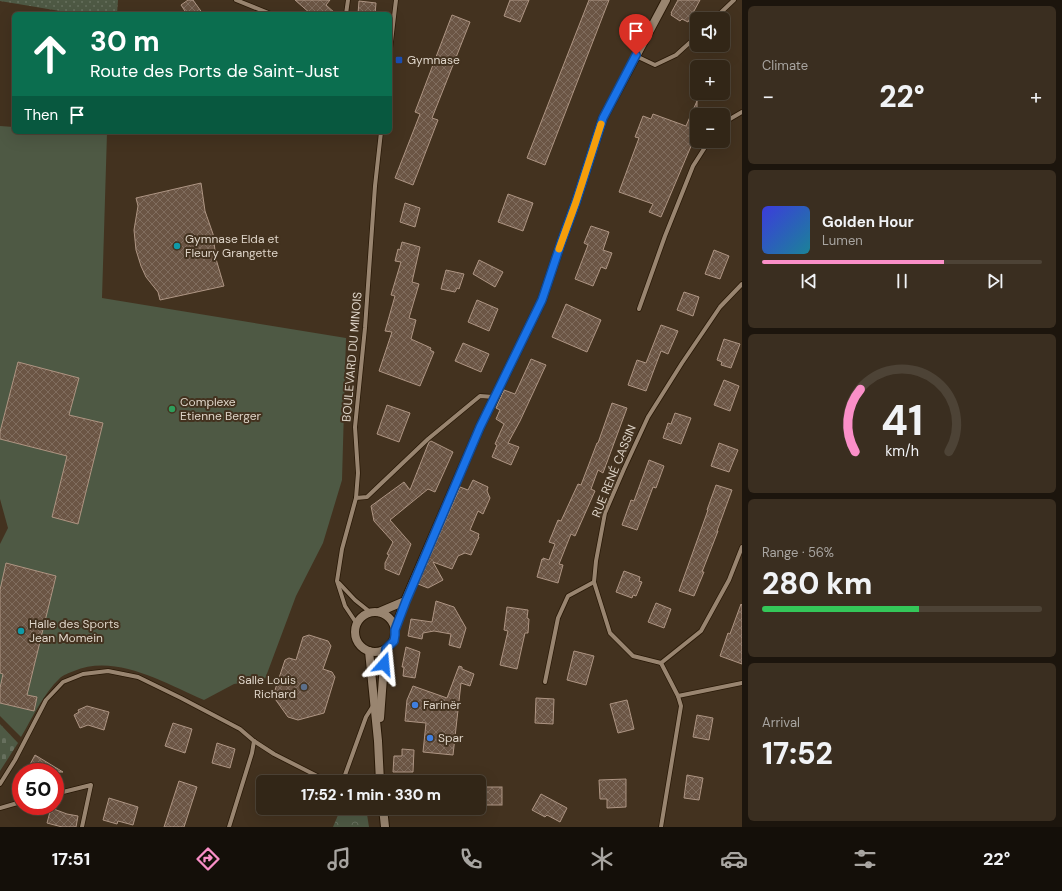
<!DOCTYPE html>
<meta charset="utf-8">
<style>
:root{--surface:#322617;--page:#3a2e20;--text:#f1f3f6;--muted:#a8a5a1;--line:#4d4336;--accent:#fa8fc8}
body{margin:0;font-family:"DM Sans",sans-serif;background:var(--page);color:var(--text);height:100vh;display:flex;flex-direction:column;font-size:15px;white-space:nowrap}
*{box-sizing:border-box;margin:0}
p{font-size:13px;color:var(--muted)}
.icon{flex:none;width:22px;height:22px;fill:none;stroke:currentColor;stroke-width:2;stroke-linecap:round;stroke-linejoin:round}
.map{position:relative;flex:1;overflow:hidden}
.panel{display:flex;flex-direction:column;gap:6px;padding:6px;background:#1c150d;width:320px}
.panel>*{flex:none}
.top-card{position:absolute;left:12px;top:12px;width:380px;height:122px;border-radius:6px;box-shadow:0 4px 16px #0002,0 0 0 1px var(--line);background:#0b6e4f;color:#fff;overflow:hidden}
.tools{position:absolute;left:690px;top:12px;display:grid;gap:8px}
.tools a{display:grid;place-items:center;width:40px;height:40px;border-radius:6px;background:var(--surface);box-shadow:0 4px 16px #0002,0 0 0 1px var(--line);font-size:20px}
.speed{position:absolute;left:12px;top:763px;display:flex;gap:8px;font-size:20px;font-weight:700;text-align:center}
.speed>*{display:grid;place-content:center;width:52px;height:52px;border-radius:50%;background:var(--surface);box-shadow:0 4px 16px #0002,0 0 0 1px var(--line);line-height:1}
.speed .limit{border:6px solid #d22;background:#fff;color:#111}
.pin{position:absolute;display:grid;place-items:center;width:34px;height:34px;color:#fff;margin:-41px -17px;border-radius:50% 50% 50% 0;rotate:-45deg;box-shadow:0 0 4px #0007}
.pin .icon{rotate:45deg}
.me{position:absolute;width:44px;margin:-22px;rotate:18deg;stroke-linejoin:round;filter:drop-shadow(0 0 3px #0008)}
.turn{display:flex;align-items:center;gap:14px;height:84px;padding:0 12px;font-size:18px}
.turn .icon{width:52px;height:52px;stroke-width:2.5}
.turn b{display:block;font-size:28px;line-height:34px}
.then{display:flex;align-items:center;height:38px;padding:0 12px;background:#0003;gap:8px;font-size:15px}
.big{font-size:30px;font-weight:800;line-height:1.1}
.panel .widget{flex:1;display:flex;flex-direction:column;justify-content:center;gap:6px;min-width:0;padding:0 14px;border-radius:6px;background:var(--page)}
.panel .dial{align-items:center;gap:0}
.dial svg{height:104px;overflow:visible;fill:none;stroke:var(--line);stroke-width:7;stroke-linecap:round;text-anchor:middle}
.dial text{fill:var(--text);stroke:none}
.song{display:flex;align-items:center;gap:12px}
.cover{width:48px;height:48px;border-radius:6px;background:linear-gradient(135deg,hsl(240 70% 55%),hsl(190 70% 35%))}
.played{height:4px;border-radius:2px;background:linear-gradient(90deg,var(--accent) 65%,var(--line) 65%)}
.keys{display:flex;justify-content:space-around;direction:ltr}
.heat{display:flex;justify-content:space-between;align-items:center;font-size:22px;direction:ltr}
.charge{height:6px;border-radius:3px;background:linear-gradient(90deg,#34c759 56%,var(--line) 0)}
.trip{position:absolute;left:256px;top:775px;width:230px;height:40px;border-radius:6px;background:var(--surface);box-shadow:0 4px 16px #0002,0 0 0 1px var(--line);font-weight:800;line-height:40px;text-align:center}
.menu{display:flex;height:64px;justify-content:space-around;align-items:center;background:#140f09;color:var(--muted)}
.menu .icon{width:28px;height:28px}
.menu .current{color:var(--accent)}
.menu b{font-size:18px;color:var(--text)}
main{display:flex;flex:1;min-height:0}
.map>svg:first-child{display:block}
.grass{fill:url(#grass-dots)}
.forest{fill:url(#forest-crowns)}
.cemetery{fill:url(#cemetery-stones)}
.garden{fill:#4e5944}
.building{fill:url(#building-cross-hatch);stroke:#ae9583}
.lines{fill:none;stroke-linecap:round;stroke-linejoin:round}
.street-casing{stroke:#291907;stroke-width:5.5}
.secondary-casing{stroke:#291907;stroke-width:10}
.street{stroke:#998570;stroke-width:4}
.secondary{stroke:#998570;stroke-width:8}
.route-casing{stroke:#114b97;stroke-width:10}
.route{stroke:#1a73e8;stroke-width:7}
.slow{stroke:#f59e0b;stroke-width:7}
.transit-dot{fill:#1a4fb4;stroke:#43321f;stroke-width:1.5}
.culture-dot{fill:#0f9aa8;stroke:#43321f;stroke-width:1.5}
.leisure-dot{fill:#2e9e5b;stroke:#43321f;stroke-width:1.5}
.service-dot{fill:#5c6f8a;stroke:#43321f;stroke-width:1.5}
.shop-dot{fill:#3f7fe0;stroke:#43321f;stroke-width:1.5}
.labels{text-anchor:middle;stroke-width:4;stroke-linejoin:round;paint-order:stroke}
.poi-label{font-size:12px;fill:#dfd5c9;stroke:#43321f;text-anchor:start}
.street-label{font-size:12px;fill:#dfd5c9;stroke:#43321f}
</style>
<main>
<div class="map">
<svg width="742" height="827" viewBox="0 0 742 827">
<defs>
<pattern id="grass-dots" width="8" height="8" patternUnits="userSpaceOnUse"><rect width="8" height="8" fill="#4e5944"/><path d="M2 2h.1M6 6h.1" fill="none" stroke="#67705e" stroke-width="1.8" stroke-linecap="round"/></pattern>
<pattern id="forest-crowns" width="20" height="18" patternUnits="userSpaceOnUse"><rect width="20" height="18" fill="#4e5944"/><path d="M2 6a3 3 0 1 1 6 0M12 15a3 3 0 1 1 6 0" fill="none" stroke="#67705e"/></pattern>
<pattern id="cemetery-stones" width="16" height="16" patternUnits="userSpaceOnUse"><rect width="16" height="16" fill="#4e5944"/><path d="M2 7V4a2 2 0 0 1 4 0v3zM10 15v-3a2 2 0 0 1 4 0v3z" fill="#67705e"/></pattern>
<pattern id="building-cross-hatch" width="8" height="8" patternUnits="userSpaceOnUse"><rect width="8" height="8" fill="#6b5544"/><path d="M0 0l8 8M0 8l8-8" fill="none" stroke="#806d5e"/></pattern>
</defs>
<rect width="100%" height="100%" fill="#43321f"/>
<path class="grass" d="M 0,0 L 118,0 L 117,14 L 78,14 L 0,1 Z"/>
<path class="forest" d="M 341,808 L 366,808 L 369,827 L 333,827 Z"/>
<path class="cemetery" d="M 0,724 L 18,743 L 0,771 Z"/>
<path class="garden" d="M 0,126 L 14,127 L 14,132 L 91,132 L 107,133 L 102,298 L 346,338 L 342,480 L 323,543 L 296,596 L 265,679 L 234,684 L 204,700 C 165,683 115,653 74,671 C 69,673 63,675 60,678 C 43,694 33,717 21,737 L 0,716 L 0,544 L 8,528 L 0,499 Z"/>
<g class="building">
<path d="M 188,0 L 193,0 L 203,14 L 187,14 L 181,5 Z"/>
<path d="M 295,0 L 330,0 L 326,5 L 336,14 L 311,14 Z"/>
<path d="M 510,0 L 529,0 L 520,22 L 504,16 Z"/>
<path d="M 589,0 L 609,0 L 545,165 L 527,158 Z"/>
<path d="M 678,0 L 700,0 L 688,22 L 682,19 L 680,21 L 671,15 L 672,13 L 671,13 Z"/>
<path d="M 359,1 L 376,3 L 375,14 L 358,14 Z"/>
<path d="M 452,15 L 470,22 L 432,118 L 438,120 L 413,185 L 395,178 L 420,114 L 415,112 Z"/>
<path d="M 697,101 L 697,132 L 661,217 L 649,212 L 653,204 L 619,192 L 639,138 L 635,137 L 643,116 L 651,119 L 653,114 L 686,126 Z"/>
<path d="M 201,183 L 205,211 L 213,234 L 216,259 L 224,286 L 160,300 L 158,292 L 146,277 L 141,266 L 136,250 L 134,230 L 138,206 L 136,198 Z"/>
<path d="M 508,194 L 533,203 L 523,231 L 498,222 Z"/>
<path d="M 405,203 L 420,208 L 415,227 L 400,222 Z"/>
<path d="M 591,226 L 609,232 L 603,250 L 612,253 L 606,269 L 601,267 L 593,286 L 575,279 L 588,245 L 584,243 Z"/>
<path d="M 402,242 L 420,247 L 412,282 L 419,284 L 409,318 L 416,320 L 411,339 L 431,348 L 430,350 L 434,352 L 420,386 L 379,371 L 392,332 L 385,331 L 395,296 L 391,295 L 401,262 L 395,261 L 398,249 L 400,250 Z"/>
<path d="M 714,250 L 729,256 L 720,279 L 705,274 Z"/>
<path d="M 479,260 L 503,272 L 495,287 L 473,274 Z"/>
<path d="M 446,270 L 464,274 L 459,289 L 457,288 L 455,292 L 441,289 Z"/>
<path d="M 684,292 L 699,297 L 693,316 L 677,310 Z"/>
<path d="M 477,300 L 498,309 L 489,331 L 468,322 Z"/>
<path d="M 566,304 L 601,320 L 587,352 L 552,337 Z"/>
<path d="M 661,325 L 678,331 L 668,354 L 661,351 L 646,391 L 628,385 L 637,360 L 646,363 Z"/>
<path d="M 724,339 L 740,344 L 731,368 L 721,365 L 722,362 L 717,360 Z"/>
<path d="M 463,343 L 489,354 L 481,372 L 455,361 Z"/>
<path d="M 531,359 L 546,365 L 520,421 L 508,443 L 519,447 L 511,465 L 492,457 L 497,445 L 495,444 L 504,424 L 496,419 L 500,410 L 496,408 L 504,390 L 515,394 Z"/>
<path d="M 18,362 L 79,378 L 69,415 L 103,423 L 78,524 L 52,517 L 67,456 L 0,439 L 0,432 Z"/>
<path d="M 724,380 L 739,386 L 730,411 L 714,405 Z"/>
<path d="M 612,403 L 627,408 L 603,473 L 598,470 L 591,489 L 595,491 L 575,536 L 571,534 L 559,564 L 563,565 L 558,583 L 537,577 L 542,559 L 543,560 L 543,558 L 549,560 L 555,544 L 549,542 L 558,520 L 561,521 L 578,484 L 581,485 L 597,443 L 598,443 Z"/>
<path d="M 387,405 L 410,413 L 399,442 L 377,434 Z"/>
<path d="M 675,413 L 691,418 L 681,444 L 663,438 L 668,423 L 671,424 Z"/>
<path d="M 431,441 L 453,452 L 435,492 L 428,489 L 390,520 L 411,544 L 399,575 L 385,569 L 385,563 L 389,555 L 387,554 L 393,542 L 374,521 L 371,506 L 404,482 L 410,490 L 429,442 Z"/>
<path d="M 719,443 L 738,450 L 729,472 L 711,466 Z"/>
<path d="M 649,460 L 664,466 L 656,488 L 653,487 L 637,530 L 622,525 L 631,500 L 634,501 Z"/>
<path d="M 473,480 L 488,487 L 487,491 L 490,498 L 483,514 L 478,511 L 470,530 L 479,534 L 478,537 L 479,537 L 471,555 L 465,553 L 458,556 L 452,569 L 433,562 L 443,580 L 428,588 L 418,584 L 460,487 L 468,490 Z"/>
<path d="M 716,485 L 732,490 L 717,531 L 718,531 L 702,572 L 704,572 L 694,596 L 679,591 L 708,510 L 707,510 Z"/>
<path d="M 6,563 L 56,576 L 27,695 L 37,697 L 34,711 L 0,703 L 0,688 L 3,674 L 0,673 L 0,590 Z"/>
<path d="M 624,571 L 640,577 L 639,581 L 642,582 L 636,596 L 633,595 L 632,598 L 616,592 Z"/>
<path d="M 436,601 L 454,607 L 466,628 L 460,648 L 449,645 L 451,634 L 434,631 L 423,633 L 422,639 L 408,636 L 411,619 L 432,622 Z"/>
<path d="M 656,603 L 671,609 L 664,628 L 648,622 Z"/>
<path d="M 741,604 L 742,605 L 742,664 L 720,656 L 728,633 L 730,634 Z"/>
<path d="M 507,607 L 528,610 L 527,618 L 529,619 L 528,633 L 525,633 L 517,669 L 500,665 L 508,631 L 504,630 Z"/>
<path d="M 309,635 L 328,641 L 331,646 L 323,669 L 332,672 L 335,677 L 324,713 L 298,720 L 288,717 L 273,696 L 285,660 L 289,658 L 296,660 L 303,637 Z"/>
<path d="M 406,647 L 420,652 L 415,678 L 403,676 L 404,667 L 402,667 Z"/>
<path d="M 574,651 L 594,656 L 586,685 L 567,680 Z"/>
<path d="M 459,666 L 462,667 L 462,669 L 474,674 L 470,686 L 461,683 L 453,755 L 423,752 L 426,723 L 405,721 L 407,700 L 413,686 L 447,698 Z"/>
<path d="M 536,698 L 554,699 L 553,724 L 535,723 Z"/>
<path d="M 627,700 L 634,729 L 618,733 L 610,704 Z"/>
<path d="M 87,706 L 109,712 L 104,730 L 88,725 L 80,728 L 74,715 L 79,712 L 78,710 Z"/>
<path d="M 697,715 L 713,718 L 709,740 L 693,737 Z"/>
<path d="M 173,723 L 192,729 L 185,753 L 165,746 Z"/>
<path d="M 217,743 L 235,749 L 230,768 L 212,763 Z"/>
<path d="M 402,749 L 414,750 L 413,772 L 393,772 L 394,756 L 402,756 Z"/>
<path d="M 35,755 L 63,772 L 26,772 Z"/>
<path d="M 687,775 L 703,778 L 699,800 L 684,798 Z"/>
<path d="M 626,779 L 626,807 L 607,808 L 607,799 L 600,799 L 599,780 Z"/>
<path d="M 179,781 L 197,787 L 184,827 L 164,827 Z"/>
<rect x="479" y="787" width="23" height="18"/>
<path d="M 541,794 L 567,808 L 560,822 L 547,815 L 545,817 L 532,810 Z"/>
<path d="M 109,798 L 138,807 L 133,825 L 118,821 L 117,824 L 103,820 Z"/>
<path d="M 51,808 L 67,814 L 78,816 L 76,827 L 62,827 L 47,823 Z"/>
</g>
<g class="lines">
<g class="street-casing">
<g id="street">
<path d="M 236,0 L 271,14"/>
<path d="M 346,14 L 348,0"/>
<path d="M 714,19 L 734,0"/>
<path d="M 390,50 L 396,0"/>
<path d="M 636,56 L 655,65 L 676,55 L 697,36"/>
<path d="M 723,123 L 742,112"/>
<path d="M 639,309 L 665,236 L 693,166 L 709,141"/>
<path d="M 356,498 L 367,497 L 428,439 L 480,396 L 494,397"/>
<path d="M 339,583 L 355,600 L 370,612"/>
<path d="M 357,624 L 345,606 L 337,581 L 342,549 L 356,498 L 358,473 L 355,427 L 365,328 L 375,186 L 381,132"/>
<path d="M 661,663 L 633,656 L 610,633 L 594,582 L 596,561 L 605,513 L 624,469 L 648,417 L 682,363 L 720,307 L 742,284"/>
<path d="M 661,663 L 701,631 L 729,580 L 742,547"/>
<path d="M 545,682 L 558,618 L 568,596 L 594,582"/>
<path d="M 678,696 L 742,683"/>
<path d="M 339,782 L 341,781 L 345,775 L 366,717 L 373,706"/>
<path d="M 0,784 L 15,760 L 46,700 L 63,682 L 83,674 L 108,671 L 138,677 L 181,698 L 240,729 L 254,741 L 274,754 L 329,782"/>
<path d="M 55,794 L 91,785 L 82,827"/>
<path d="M 0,808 L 21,802"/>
<path d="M 229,827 L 252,753 L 254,741"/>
<path d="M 661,827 L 681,706 L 678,696 L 661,663"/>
</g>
</g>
<g class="secondary-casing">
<g id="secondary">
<circle cx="375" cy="632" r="20"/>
<path d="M 379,612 L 405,601"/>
<path d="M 395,629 L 405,601 L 480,427 L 542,300 L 561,243 L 576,202 L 603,118 L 666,0"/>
<path d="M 369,651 L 378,741 L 380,782"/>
<path d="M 380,718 L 384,664 L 386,649"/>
<path d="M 383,808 L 385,827"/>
</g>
</g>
<use href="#street" class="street"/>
<use href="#secondary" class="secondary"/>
</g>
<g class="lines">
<g class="route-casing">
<path id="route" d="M 384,664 L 386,649 L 394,641 L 395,635 L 395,630 L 406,601 L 480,427 L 542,300 L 561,243 L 576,202 L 603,118 L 636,55"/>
</g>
<use href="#route" class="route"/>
<path class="slow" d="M 559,249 L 576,202 L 601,124"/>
</g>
<rect class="transit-dot" x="395" y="56" width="8" height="8" rx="2"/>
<g class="culture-dot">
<circle cx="177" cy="246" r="4"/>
<circle cx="21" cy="631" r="4"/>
</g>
<circle class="leisure-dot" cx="172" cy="409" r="4"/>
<circle class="service-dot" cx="304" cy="687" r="4"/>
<g class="shop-dot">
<circle cx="415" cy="705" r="4"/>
<circle cx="430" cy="738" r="4"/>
</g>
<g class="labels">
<g class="poi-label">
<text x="407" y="64">Gymnase</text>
<text x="185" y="243">Gymnase Elda et<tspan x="185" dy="14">Fleury Grangette</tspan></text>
<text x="180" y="406">Complexe<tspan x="180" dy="14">Etienne Berger</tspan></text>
<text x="29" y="628">Halle des Sports<tspan x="29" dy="14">Jean Momein</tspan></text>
<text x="296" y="684" text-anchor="end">Salle Louis<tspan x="296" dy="14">Richard</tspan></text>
<text x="423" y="709">Farinër</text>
<text x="438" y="742">Spar</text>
</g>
<g class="street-label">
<text transform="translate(352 357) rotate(-85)" y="4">BOULEVARD DU MINOIS</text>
<text transform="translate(614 471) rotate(-68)" y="4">RUE RENÉ CASSIN</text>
</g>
</g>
</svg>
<div class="tools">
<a><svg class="icon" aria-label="sound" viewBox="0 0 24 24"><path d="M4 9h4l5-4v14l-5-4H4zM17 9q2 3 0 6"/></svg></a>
<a>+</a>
<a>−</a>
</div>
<div class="speed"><div class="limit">50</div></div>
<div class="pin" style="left:636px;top:55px;background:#d93025"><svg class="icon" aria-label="arrive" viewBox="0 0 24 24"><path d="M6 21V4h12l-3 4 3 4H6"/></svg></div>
<svg class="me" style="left:384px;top:664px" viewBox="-20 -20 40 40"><path d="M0-17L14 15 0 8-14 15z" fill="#1a73e8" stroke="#fff" stroke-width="4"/></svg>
<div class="trip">17:52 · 1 min · 330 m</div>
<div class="top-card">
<div class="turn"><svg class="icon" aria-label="ahead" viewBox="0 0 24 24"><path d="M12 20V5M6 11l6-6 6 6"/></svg><div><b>30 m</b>Route des Ports de Saint-Just</div></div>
<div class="then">Then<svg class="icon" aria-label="arrive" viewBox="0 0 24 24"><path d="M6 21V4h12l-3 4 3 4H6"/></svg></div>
</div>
</div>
<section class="panel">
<div class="widget"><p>Climate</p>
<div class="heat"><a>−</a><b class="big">22°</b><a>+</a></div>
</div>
<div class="widget">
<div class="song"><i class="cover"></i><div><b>Golden Hour</b><p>Lumen</p></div></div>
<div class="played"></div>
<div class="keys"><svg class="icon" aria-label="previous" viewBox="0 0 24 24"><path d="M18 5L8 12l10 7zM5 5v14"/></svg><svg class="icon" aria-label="pause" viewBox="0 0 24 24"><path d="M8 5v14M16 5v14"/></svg><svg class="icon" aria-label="next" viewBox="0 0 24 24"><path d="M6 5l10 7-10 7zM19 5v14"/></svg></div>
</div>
<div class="widget dial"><svg viewBox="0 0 100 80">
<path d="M14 69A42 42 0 1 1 86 69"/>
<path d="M14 69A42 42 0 0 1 18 21" stroke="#fa8fc8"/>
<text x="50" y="56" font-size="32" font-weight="700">41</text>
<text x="50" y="72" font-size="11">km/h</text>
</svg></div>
<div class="widget"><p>Range · 56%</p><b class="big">280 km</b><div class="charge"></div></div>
<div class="widget"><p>Arrival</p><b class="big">17:52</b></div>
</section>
</main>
<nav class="menu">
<b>17:51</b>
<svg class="icon current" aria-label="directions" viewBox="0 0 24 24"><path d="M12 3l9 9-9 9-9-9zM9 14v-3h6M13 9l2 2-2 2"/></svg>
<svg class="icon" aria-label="music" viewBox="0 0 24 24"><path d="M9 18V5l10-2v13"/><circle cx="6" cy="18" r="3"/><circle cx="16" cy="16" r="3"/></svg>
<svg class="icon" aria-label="phone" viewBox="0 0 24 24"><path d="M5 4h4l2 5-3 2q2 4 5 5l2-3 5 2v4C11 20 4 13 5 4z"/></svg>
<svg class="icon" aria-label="climate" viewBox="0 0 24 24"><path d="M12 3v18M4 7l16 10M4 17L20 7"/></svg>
<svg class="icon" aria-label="car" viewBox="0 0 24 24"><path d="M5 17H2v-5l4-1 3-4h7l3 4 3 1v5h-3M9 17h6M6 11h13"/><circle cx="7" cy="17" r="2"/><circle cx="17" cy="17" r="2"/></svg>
<svg class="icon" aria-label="filters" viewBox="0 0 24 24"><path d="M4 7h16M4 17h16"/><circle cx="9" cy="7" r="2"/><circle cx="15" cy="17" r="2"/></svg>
<b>22°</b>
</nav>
